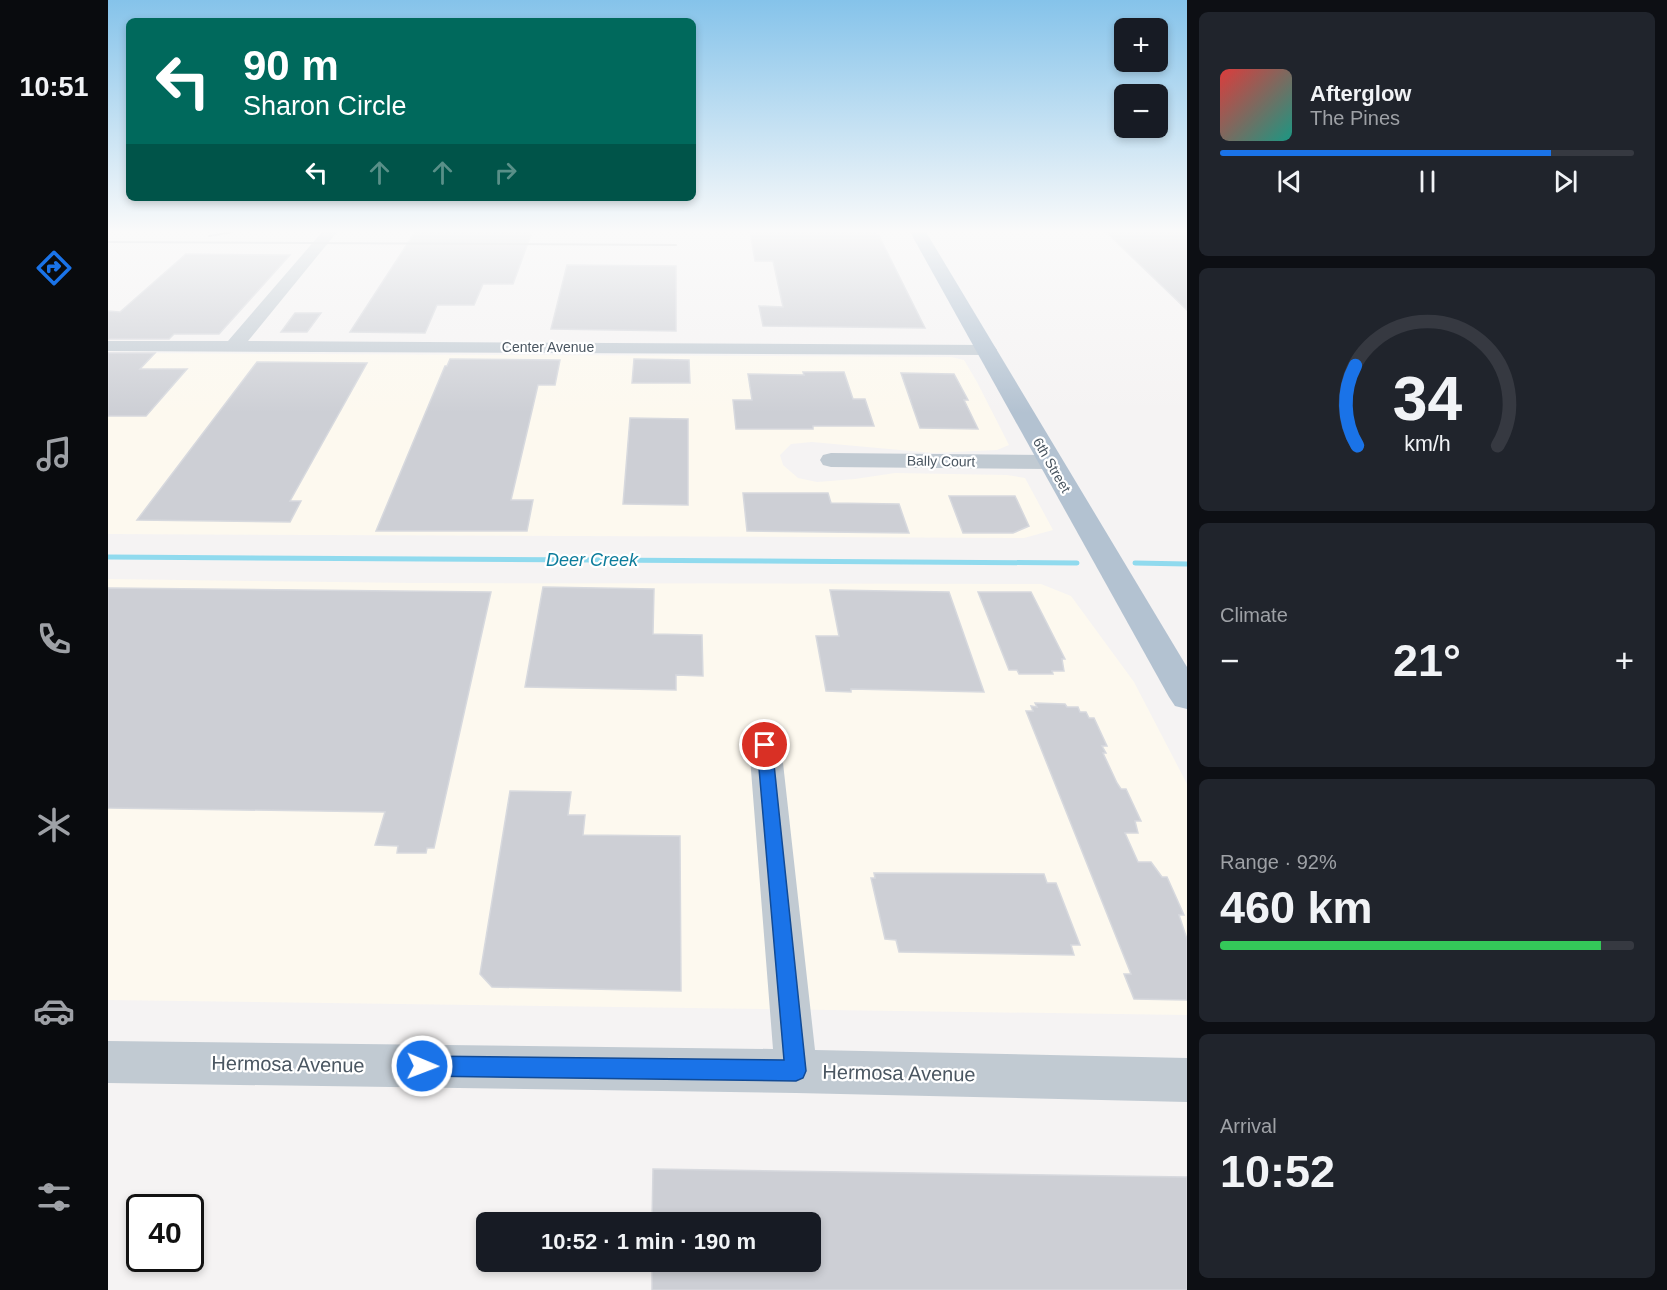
<!DOCTYPE html>
<meta charset="utf-8">
<style>
:root{--surface:#171b24;--page:#20242c;--text:#f1f3f6;--muted:#9ea1a6;--line:#363941;--accent:#1a73e8}
body{margin:0;font-family:Helvetica,sans-serif;background:var(--page);color:var(--text);height:100vh;display:flex;flex-direction:column;font-size:22px;white-space:nowrap}
*{box-sizing:border-box;margin:0}
p{font-size:20px;color:var(--muted)}
.icon{flex:none;width:33px;height:33px;fill:none;stroke:currentColor;stroke-width:2;stroke-linecap:round;stroke-linejoin:round}
.map{position:relative;flex:1;overflow:hidden}
.panel{display:flex;flex-direction:column;gap:12px;padding:12px;background:#0d0f14;width:480px}
.panel>*{flex:none}
.hud{position:absolute;left:18px;top:18px;width:570px;height:183px;border-radius:9px;box-shadow:0 3px 9px #0003;background:#00695c;color:#fff;overflow:hidden}
.tools{position:absolute;left:1006px;top:18px;display:grid;gap:12px}
.tools a{display:grid;place-items:center;width:54px;height:54px;border-radius:9px;background:var(--surface);box-shadow:0 3px 9px #0003;font-size:30px}
.speed{position:absolute;left:18px;top:1194px;display:flex;gap:12px;font-size:30px;font-weight:700;text-align:center}
.speed>*{display:grid;place-content:center;width:78px;height:78px;border-radius:50%;background:var(--surface);box-shadow:0 3px 9px #0003;line-height:1}
.speed .limit{border:3px solid #111;border-radius:9px;background:#fff;color:#111}
.pin{position:absolute;display:grid;place-items:center;width:51px;height:51px;color:#fff;margin:-26px;border:3px solid #fff;border-radius:50%;box-shadow:0 2px 6px #0007}
.me{position:absolute;width:66px;margin:-33px;rotate:91deg;stroke-linejoin:round;filter:drop-shadow(0 0 4px #0008)}
.turn{display:flex;align-items:center;gap:21px;height:126px;padding:0 18px;font-size:27px}
.turn .icon{width:78px;height:78px;stroke-width:2.5}
.turn b{display:block;font-size:42px;line-height:51px}
.lanes{display:flex;align-items:center;height:57px;padding:0 18px;background:#0003;justify-content:center;gap:30px;direction:ltr}
.lanes .off{opacity:.35}
.big{font-size:45px;font-weight:700;line-height:1.1}
.panel .tile{flex:1;display:flex;flex-direction:column;justify-content:center;gap:9px;min-width:0;padding:0 21px;border-radius:9px;background:var(--page)}
.panel .dial{align-items:center;gap:0}
.dial svg{height:156px;overflow:visible;fill:none;stroke:var(--line);stroke-width:7;stroke-linecap:round;text-anchor:middle}
.dial text{fill:var(--text);stroke:none}
.song{display:flex;align-items:center;gap:18px}
.cover{width:72px;height:72px;border-radius:9px;background:linear-gradient(135deg,hsl(0 70% 55%),hsl(170 70% 35%))}
.played{height:6px;border-radius:3px;background:linear-gradient(90deg,var(--accent) 80%,var(--line) 80%)}
.keys{display:flex;justify-content:space-around;direction:ltr}
.heat{display:flex;justify-content:space-between;align-items:center;font-size:33px;direction:ltr}
.charge{height:9px;border-radius:4px;background:linear-gradient(90deg,#34c759 92%,var(--line) 0)}
.trip{position:absolute;left:368px;top:1212px;width:345px;height:60px;border-radius:9px;background:var(--surface);box-shadow:0 3px 9px #0003;font-weight:700;line-height:60px;text-align:center}
main{display:flex;flex:1;min-height:0}
.menu{display:flex;flex-direction:column;width:108px;justify-content:space-around;align-items:center;background:#090b0e;color:var(--muted)}
.menu .icon{width:42px;height:42px}
.menu .selected{color:var(--accent)}
.menu b{font-size:27px;color:var(--text)}
.map>svg:first-child{display:block}
.commercial{fill:#fdf9ef}
.lines{fill:none;stroke-linecap:round;stroke-linejoin:round}
.stream{stroke:#90daee;stroke-width:5}
.building{fill:#cdcfd5;stroke:#d7d9de;stroke-width:1.5}
.minor{fill:#c1cad2;fill-rule:evenodd}
.major{fill:#b3c2d1;fill-rule:evenodd}
.rail{stroke:#b5b8bd;stroke-width:2}
.route{fill:#1a73e8;stroke:#114b97;stroke-width:1.5}
.labels{text-anchor:middle;stroke-width:4.5;stroke-linejoin:round;paint-order:stroke}
.far-street-label{font-size:14px;fill:#4a5661;stroke:#fff}
.water-label{font-size:18px;font-style:italic;fill:#0c7c9b;stroke:#fff}
.near-street-label{font-size:20px;fill:#4a5661;stroke:#fff}
</style>
<main>
<nav class="menu">
<b>10:51</b>
<svg class="icon selected" aria-label="directions" viewBox="0 0 24 24"><path d="M12 3l9 9-9 9-9-9zM9 14v-3h6M13 9l2 2-2 2"/></svg>
<svg class="icon" aria-label="music" viewBox="0 0 24 24"><path d="M9 18V5l10-2v13"/><circle cx="6" cy="18" r="3"/><circle cx="16" cy="16" r="3"/></svg>
<svg class="icon" aria-label="phone" viewBox="0 0 24 24"><path d="M5 4h4l2 5-3 2q2 4 5 5l2-3 5 2v4C11 20 4 13 5 4z"/></svg>
<svg class="icon" aria-label="climate" viewBox="0 0 24 24"><path d="M12 3v18M4 7l16 10M4 17L20 7"/></svg>
<svg class="icon" aria-label="car" viewBox="0 0 24 24"><path d="M5 17H2v-5l4-1 3-4h7l3 4 3 1v5h-3M9 17h6M6 11h13"/><circle cx="7" cy="17" r="2"/><circle cx="17" cy="17" r="2"/></svg>
<svg class="icon" aria-label="filters" viewBox="0 0 24 24"><path d="M4 7h16M4 17h16"/><circle cx="9" cy="7" r="2"/><circle cx="15" cy="17" r="2"/></svg>
</nav>
<div class="map">
<svg width="1079" height="1290" viewBox="0 0 1079 1290">
<rect width="100%" height="100%" fill="#f5f3f3"/>
<g class="commercial">
<path d="M 0,353 L 843,357 L 856,360 L 869,382 L 901,445 L 889,450 L 825,453 L 704,442 L 683,444 L 672,455 L 675,465 L 690,478 L 709,482 L 747,479 L 787,473 L 899,475 L 917,478 L 945,530 L 916,538 L 0,534 Z"/>
<path d="M 0,579 L 304,583 L 933,584 L 963,596 L 1026,682 L 1079,784 L 1079,1015 L 0,1000 Z"/>
</g>
<g class="lines">
<g class="stream">
<path d="M 0,557 L 969,563"/>
<path d="M 1027,563 L 1079,564"/>
</g>
</g>
<g class="building">
<path d="M 307,232 L 424,232 L 405,284 L 375,284 L 366,305 L 329,305 L 317,333 L 242,332 Z"/>
<path d="M 642,232 L 769,232 L 817,328 L 655,326 L 651,306 L 675,307 L 665,261 L 647,261 Z"/>
<path d="M 998,232 L 1079,232 L 1079,310 Z"/>
<path d="M 78,254 L 182,255 L 111,334 L 66,334 L 61,339 L 0,339 L 0,311 L 12,312 Z"/>
<path d="M 459,265 L 568,266 L 568,331 L 443,329 Z"/>
<path d="M 187,313 L 213,313 L 199,332 L 173,332 Z"/>
<path d="M 0,353 L 47,353 L 32,369 L 79,369 L 38,416 L 0,416 Z"/>
<path d="M 342,359 L 452,360 L 447,385 L 430,385 L 403,500 L 425,500 L 419,531 L 268,531 L 337,366 L 339,366 Z"/>
<path d="M 526,359 L 581,360 L 582,383 L 524,383 Z"/>
<path d="M 149,362 L 259,363 L 182,501 L 193,501 L 182,522 L 29,520 Z"/>
<path d="M 695,372 L 736,372 L 745,399 L 757,399 L 766,426 L 705,426 L 705,429 L 628,429 L 625,400 L 644,400 L 640,374 L 696,375 Z"/>
<path d="M 793,373 L 846,374 L 860,400 L 856,400 L 870,429 L 812,428 Z"/>
<path d="M 522,418 L 580,419 L 580,505 L 515,504 Z"/>
<path d="M 635,493 L 720,493 L 723,503 L 791,504 L 801,533 L 639,531 Z"/>
<path d="M 841,496 L 907,496 L 921,526 L 905,533 L 855,533 Z"/>
<path d="M 435,587 L 546,589 L 545,634 L 594,635 L 595,676 L 568,675 L 568,690 L 417,687 Z"/>
<path d="M 0,588 L 383,592 L 326,848 L 319,848 L 318,853 L 289,853 L 290,846 L 267,845 L 277,812 L 0,808 Z"/>
<path d="M 722,590 L 841,592 L 876,692 L 743,689 L 743,692 L 718,691 L 708,636 L 731,636 Z"/>
<path d="M 870,592 L 923,592 L 957,659 L 954,659 L 956,671 L 944,671 L 945,674 L 911,674 L 909,670 L 901,670 Z"/>
<path d="M 927,703 L 957,704 L 959,707 L 970,707 L 972,712 L 978,712 L 981,718 L 986,718 L 999,746 L 994,746 L 998,753 L 995,753 L 1009,783 L 1013,789 L 1018,789 L 1033,821 L 1027,821 L 1030,833 L 1017,833 L 1030,862 L 1043,862 L 1054,877 L 1059,877 L 1076,915 L 1071,915 L 1079,939 L 1079,1000 L 1026,999 L 1016,974 L 1023,974 L 918,711 L 925,711 L 923,706 L 929,707 Z"/>
<path d="M 402,791 L 463,792 L 460,815 L 477,815 L 475,835 L 572,836 L 573,991 L 384,987 L 372,974 Z"/>
<path d="M 766,873 L 936,874 L 939,883 L 948,883 L 972,945 L 963,945 L 966,955 L 791,952 L 788,940 L 777,939 L 763,878 L 767,878 Z"/>
<path d="M 545,1169 L 1079,1177 L 1079,1290 L 544,1290 L 544,1262 L 702,1262 L 702,1222 L 544,1222 Z"/>
</g>
<g class="lines">
<g class="minor">
<path d="M 214,232 L 229,232 L 140,341 L 880,345 L 886,346 L 889,350 L 886,354 L 880,355 L 0,351 L 0,341 L 120,341 Z"/>
<path d="M 723,453 L 942,455 L 950,457 L 953,462 L 950,467 L 942,469 L 723,467 L 715,465 L 712,460 L 715,455 Z"/>
<path d="M 657,733 L 668,737 L 673,745 L 707,1050 L 1079,1058 L 1079,1102 L 688,1093 L 0,1083 L 0,1041 L 665,1049 L 641,745 L 646,737 Z"/>
</g>
<path class="major" d="M 802,232 L 818,232 L 1079,667 L 1079,709 L 1067,706 L 1061,697 Z"/>
<g class="rail">
<path d="M 101,236 L 125,232"/>
<path d="M 0,242 L 568,245"/>
</g>
</g>
<linearGradient id="sky" x2="0" y2="1"><stop stop-color="#85c3ea"/><stop offset="0.56" stop-color="#fafafa"/><stop offset="1" stop-color="#fafafa" stop-opacity="0"/></linearGradient>
<rect width="1079" height="413" fill="url(#sky)"/>
<path class="route" d="M 657,739 L 662,741 L 664,745 L 698,1071 L 695,1078 L 688,1081 L 314,1076 L 307,1073 L 304,1066 L 307,1059 L 314,1056 L 676,1060 L 649,745 L 651,741 Z"/>
<g class="labels">
<g class="far-street-label">
<text x="440" y="352">Center Avenue</text>
<text transform="translate(833 461) rotate(1)" y="5">Bally Court</text>
<text transform="translate(944 465) rotate(60)" y="5">6th Street</text>
</g>
<g class="water-label">
<text x="484" y="566">Deer Creek</text>
</g>
<g class="near-street-label">
<text transform="translate(180 1064) rotate(1)" y="7">Hermosa Avenue</text>
<text transform="translate(791 1073) rotate(1)" y="7">Hermosa Avenue</text>
</g>
</g>
</svg>
<div class="tools">
<a>+</a>
<a>−</a>
</div>
<div class="speed"><div class="limit">40</div></div>
<div class="pin" style="left:657px;top:745px;background:#d93025"><svg class="icon" aria-label="arrive" viewBox="0 0 24 24"><path d="M6 21V4h12l-3 4 3 4H6"/></svg></div>
<svg class="me" style="left:314px;top:1066px" viewBox="-20 -20 40 40"><circle r="17" fill="#1a73e8" stroke="#fff" stroke-width="3"/><path d="M0-11L8 9 0 5-8 9z" fill="#fff"/></svg>
<div class="trip">10:52 · 1 min · 190 m</div>
<div class="hud">
<div class="turn"><svg class="icon" aria-label="left" viewBox="0 0 24 24"><path d="M17 20v-9H6M10 6l-5 5 5 5"/></svg><div><b>90 m</b>Sharon Circle</div></div>
<div class="lanes"><svg class="icon" aria-label="left" viewBox="0 0 24 24"><path d="M17 20v-9H6M10 6l-5 5 5 5"/></svg><svg class="icon off" aria-label="ahead" viewBox="0 0 24 24"><path d="M12 20V5M6 11l6-6 6 6"/></svg><svg class="icon off" aria-label="ahead" viewBox="0 0 24 24"><path d="M12 20V5M6 11l6-6 6 6"/></svg><svg class="icon off" aria-label="right" viewBox="0 0 24 24"><path d="M7 20v-9h11M14 6l5 5-5 5"/></svg></div>
</div>
</div>
<section class="panel">
<div class="tile">
<div class="song"><i class="cover"></i><div><b>Afterglow</b><p>The Pines</p></div></div>
<div class="played"></div>
<div class="keys"><svg class="icon" aria-label="previous" viewBox="0 0 24 24"><path d="M18 5L8 12l10 7zM5 5v14"/></svg><svg class="icon" aria-label="pause" viewBox="0 0 24 24"><path d="M8 5v14M16 5v14"/></svg><svg class="icon" aria-label="next" viewBox="0 0 24 24"><path d="M6 5l10 7-10 7zM19 5v14"/></svg></div>
</div>
<div class="tile dial"><svg viewBox="0 0 100 80">
<path d="M14 69A42 42 0 1 1 86 69"/>
<path d="M14 69A42 42 0 0 1 13 28" stroke="#1a73e8"/>
<text x="50" y="56" font-size="32" font-weight="700">34</text>
<text x="50" y="72" font-size="11">km/h</text>
</svg></div>
<div class="tile"><p>Climate</p>
<div class="heat"><a>−</a><b class="big">21°</b><a>+</a></div>
</div>
<div class="tile"><p>Range · 92%</p><b class="big">460 km</b><div class="charge"></div></div>
<div class="tile"><p>Arrival</p><b class="big">10:52</b></div>
</section>
</main>
